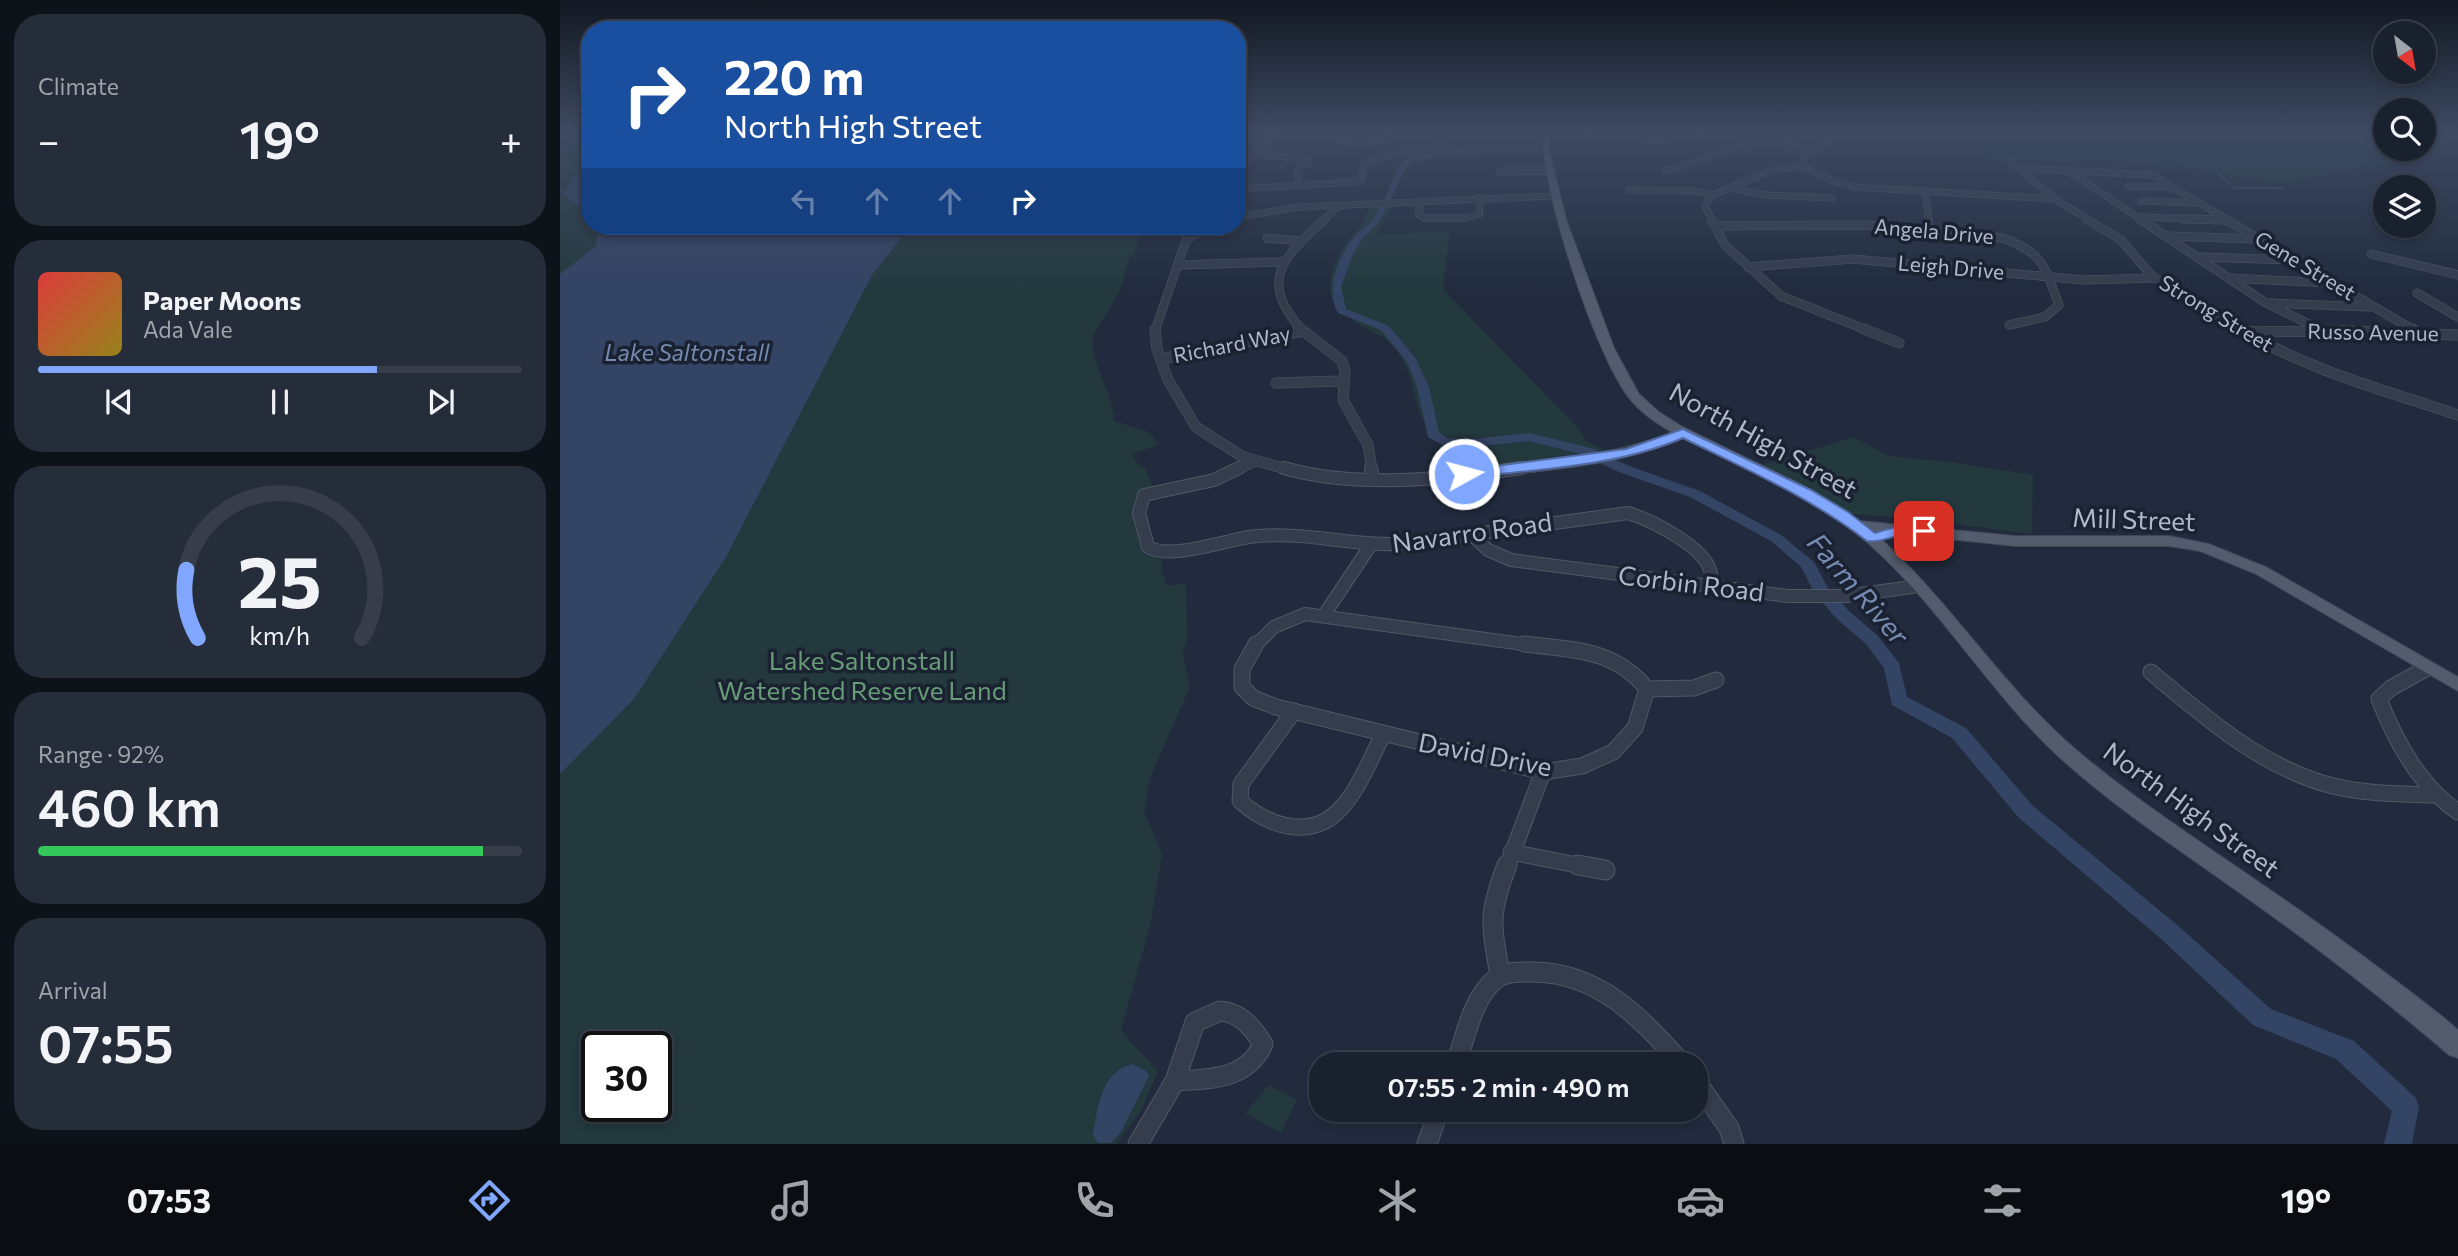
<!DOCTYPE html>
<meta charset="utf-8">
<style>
:root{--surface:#19202e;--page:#262d3a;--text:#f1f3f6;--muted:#9fa3aa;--line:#373e4a;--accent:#80a6fe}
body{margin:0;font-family:Commissioner,sans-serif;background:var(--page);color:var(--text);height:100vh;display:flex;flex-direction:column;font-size:26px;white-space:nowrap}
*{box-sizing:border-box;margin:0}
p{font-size:23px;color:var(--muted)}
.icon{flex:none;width:38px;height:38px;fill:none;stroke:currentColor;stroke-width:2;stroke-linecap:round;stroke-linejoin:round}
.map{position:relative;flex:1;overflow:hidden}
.side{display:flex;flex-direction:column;gap:14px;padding:14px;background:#0e1219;width:560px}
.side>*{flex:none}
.hud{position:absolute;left:21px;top:21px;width:665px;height:214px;border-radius:28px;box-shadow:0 4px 10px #0003,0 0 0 2px var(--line);background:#1a4fa0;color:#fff;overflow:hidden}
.needle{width:46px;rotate:149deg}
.tools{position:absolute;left:1813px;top:21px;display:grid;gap:14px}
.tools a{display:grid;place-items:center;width:63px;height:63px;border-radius:50%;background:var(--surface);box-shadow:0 4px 10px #0003,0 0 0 2px var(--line);font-size:35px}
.speed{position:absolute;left:21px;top:1031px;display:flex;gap:14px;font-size:35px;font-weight:700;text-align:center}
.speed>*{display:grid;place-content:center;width:91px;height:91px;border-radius:50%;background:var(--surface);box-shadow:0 4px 10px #0003,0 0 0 2px var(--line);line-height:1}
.speed .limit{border:4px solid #111;border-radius:10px;background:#fff;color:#111}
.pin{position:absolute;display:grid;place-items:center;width:60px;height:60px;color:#fff;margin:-30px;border-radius:14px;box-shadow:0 4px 10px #0006}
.me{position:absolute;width:77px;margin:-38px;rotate:83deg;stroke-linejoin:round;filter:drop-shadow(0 0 5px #0008)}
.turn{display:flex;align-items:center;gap:24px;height:147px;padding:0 28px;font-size:32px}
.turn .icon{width:91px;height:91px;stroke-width:2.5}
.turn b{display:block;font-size:49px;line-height:60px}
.lanes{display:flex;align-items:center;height:66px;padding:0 28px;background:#0003;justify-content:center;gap:35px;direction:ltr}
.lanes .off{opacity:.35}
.big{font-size:52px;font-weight:600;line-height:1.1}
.side .card{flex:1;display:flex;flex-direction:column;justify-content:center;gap:10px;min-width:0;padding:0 24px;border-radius:28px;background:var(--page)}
.side .dial{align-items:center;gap:0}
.dial svg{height:182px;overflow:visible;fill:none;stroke:var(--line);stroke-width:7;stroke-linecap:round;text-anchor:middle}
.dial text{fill:var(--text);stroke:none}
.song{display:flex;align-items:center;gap:21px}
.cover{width:84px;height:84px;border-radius:10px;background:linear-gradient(135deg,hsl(0 70% 55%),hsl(50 70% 35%))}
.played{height:7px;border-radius:4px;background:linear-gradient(90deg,var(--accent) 70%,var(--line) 70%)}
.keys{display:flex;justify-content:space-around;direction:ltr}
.heat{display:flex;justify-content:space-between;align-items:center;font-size:38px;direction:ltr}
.charge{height:10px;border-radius:5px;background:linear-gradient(90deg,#34c759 92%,var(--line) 0)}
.trip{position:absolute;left:749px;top:1052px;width:399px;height:70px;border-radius:28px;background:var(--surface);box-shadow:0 4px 10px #0003,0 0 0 2px var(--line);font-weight:600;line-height:70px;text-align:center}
.menu{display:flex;height:112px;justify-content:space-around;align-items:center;background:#0a0d12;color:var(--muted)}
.menu .icon{width:49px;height:49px}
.menu .current{color:var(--accent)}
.menu b{font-size:32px;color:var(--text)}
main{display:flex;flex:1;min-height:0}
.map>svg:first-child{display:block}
.green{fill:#23393e;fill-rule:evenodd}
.water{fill:#344465}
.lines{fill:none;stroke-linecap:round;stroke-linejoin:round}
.stream{stroke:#344465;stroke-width:2}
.river{fill:#344465;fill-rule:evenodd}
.minor-far5-casing{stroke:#505868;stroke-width:7}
.minor-far4-casing{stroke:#505868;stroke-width:9}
.minor-far3-casing{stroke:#505868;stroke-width:11}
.minor-far2-casing{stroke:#505868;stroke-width:14}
.minor-far1-casing{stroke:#505868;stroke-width:17}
.minor-casing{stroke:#505868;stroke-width:21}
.major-casing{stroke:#3e4656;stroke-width:2}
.minor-far5{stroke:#353d4d;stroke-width:6}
.minor-far4{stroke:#353d4d;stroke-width:8}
.minor-far3{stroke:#353d4d;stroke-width:10}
.minor-far2{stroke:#353d4d;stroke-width:12}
.minor-far1{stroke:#353d4d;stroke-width:15}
.minor{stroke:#353d4d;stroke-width:19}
.major{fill:#535c6d;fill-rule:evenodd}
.route{fill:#80a6fe;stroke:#536ca5;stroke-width:2}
.labels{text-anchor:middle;stroke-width:7;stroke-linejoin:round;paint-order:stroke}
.far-street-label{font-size:21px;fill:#b0b8c9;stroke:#1a2232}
.far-water-label{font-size:23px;font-style:italic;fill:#768bb2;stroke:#1a2232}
.street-label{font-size:26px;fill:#b0b8c9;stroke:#1a2232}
.park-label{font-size:26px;fill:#669b76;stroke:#1a2232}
.water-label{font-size:28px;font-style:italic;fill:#768bb2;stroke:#1a2232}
</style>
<main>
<section class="side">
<div class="card"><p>Climate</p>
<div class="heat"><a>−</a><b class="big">19°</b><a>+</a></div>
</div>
<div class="card">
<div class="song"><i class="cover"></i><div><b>Paper Moons</b><p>Ada Vale</p></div></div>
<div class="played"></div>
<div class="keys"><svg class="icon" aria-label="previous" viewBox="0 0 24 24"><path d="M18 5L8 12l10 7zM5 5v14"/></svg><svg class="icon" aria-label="pause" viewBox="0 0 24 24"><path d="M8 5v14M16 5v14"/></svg><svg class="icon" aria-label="next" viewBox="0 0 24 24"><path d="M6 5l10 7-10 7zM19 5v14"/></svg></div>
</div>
<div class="card dial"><svg viewBox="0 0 100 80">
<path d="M14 69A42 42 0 1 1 86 69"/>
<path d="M14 69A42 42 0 0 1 9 39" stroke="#80a6fe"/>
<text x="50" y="56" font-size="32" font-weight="700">25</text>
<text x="50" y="72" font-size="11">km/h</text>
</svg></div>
<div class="card"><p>Range · 92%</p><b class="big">460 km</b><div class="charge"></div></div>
<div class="card"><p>Arrival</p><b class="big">07:55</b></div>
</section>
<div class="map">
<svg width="1898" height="1144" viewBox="0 0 1898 1144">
<rect width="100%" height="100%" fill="#212b3d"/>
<g class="green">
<path d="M 0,132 L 30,132 L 30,226 L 578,226 L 581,232 L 574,254 L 570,255 L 561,289 L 533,336 C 530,366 554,391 554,421 L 590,433 L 599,445 L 572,454 L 581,468 L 585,467 L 594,489 L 577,495 C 571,506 575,539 583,550 C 588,556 597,556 604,556 L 601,569 L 607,586 L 626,583 L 627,638 L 623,653 L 630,687 L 590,778 L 584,811 L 602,854 L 590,926 L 561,1030 C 572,1045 587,1056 598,1072 L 580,1112 L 557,1144 L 0,1144 ZM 37,1046 L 96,1046 L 96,1106 L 37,1106 Z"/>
<path d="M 879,132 L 925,132 L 911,149 L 863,150 L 866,142 Z"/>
<path d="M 1404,132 L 1825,132 L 1825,149 L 1864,149 L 1864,145 L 1890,151 L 1717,185 L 1651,171 L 1553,161 L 1430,160 Z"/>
<path d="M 809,206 L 833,206 L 816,235 L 890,231 L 883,289 L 1019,429 L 1027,442 L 1045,450 L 913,468 L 904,448 C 842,436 867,383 832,345 C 815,327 771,319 770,290 C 768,251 806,230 809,206 Z"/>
<path d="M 1294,437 L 1329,456 L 1389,462 L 1473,475 L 1472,534 L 1362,520 L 1286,513 L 1198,466 Z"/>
<path d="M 709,1085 L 737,1100 L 721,1133 L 685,1113 Z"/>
</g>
<g class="water">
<path d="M 1025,132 L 1145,132 L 1137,140 L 1096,144 L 1028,136 Z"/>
<path d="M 30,152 L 30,216 L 4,194 Z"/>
<path d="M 38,226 L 351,226 L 312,275 L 166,557 L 74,699 L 0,774 L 0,274 L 36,246 Z"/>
<path d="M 573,1064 L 586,1071 L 589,1076 L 561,1132 L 551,1143 L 538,1143 L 533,1135 C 538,1106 541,1071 573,1064 Z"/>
</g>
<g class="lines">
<g class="stream">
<path d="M 0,149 L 28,149"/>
<path d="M 1649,161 L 1656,170"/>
<path d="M 1656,171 L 1675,188 L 1722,188"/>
</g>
<path class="river" d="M 885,132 L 892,132 L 880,144 L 881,155 L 852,163 L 846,168 L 820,221 L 803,238 L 793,254 L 781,287 L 786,309 L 829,326 L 856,359 L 869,387 L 879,432 L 887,438 L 913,439 L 969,433 L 1031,448 L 1069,466 L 1140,491 L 1221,535 L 1254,562 L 1268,588 L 1289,611 L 1318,636 L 1339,663 L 1347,697 L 1406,728 L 1473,806 L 1616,924 L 1711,1009 L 1794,1041 L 1855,1097 L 1859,1106 L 1852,1144 L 1824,1144 L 1832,1111 L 1776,1059 L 1693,1025 L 1600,938 L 1459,818 L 1392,738 L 1332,705 L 1324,668 L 1306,644 L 1277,619 L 1255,594 L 1241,567 L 1211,541 L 1130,497 L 1059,472 L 1021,454 L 969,441 L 913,447 L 884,446 L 868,437 L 857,387 L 847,362 L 821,330 L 778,313 C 764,288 779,254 797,234 C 802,228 809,225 813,219 C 824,203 831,182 840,165 L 846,159 L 874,152 L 872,144 Z"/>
<g class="minor-far5-casing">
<g id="minor-far5">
<path d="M 768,132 L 770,137 C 794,146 819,146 841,132"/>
<path d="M 1285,132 L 1244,156 L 1243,166 L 1273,181 L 1294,187 L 1494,199"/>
<path d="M 1220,145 L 1233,132"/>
<path d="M 696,154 L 747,159 L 749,161 L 738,170 L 737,185"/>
<path d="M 1451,162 L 1495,199 L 1529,220"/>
<path d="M 677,166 L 696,154 L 716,132"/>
<path d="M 1460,168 L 1592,175 L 1668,220"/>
<path d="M 1507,170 L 1582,220"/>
<path d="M 944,171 L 988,171 L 939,172 Z"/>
<path d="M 1105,171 L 1182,146 L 1220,145 L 1254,149"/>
<path d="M 1568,186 L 1610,187"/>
<path d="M 1171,188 L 1207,195 L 1272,198"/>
<path d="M 677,189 L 795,182 L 802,179 L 804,164 L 835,153 L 984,149"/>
<path d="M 1069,190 L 1133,191 L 1153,195"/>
<path d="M 1365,192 L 1369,220"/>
<path d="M 1581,201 L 1637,203"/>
<path d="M 859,204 L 859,215 L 864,218 L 906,218 L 920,214 L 919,198"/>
<path d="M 677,217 L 740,207 L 994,196"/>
<path d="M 1579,217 L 1666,220"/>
<path d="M 763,220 L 780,205"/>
<path d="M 1152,220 L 1145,206 L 1153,195 L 1215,169 L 1243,166"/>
</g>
</g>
<g class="minor-far4-casing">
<g id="minor-far4">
<path d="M 1151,219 L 1165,245 L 1221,296 L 1309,331"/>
<path d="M 1368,219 L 1370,231"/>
<path d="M 1526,219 L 1561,240 L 1591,275 L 1683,331"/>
<path d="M 1580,219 L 1706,303 L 1763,331"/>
<path d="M 1623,219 L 1666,220"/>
<path d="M 1665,219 L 1855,331"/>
<path d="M 1155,226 L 1306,225 L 1443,238 C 1485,254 1484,266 1499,305 L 1485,317 L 1449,325"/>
<path d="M 1606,236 L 1697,239"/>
<path d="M 707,238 L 741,241"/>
<path d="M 1811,254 L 1898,275"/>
<path d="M 1636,257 L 1733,260"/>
<path d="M 618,265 L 722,262"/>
<path d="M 1188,267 L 1293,259 L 1523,280 L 1595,278"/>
<path d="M 1669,278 L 1770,283"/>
<path d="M 1857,293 L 1898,317"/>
<path d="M 1710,303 L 1811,307"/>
<path d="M 595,331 L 626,240 L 647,226"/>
<path d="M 743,331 C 697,281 723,257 765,219"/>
</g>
</g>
<g class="minor-far3-casing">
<g id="minor-far3">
<path d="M 595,329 L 597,349 L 608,380 L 636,427 L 683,457 L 730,470"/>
<path d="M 741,329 L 782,361 L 785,371 L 783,400 L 808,445 L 812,470"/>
<path d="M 1304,329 L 1339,343"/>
<path d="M 1680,329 C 1747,370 1824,390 1898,415"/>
<path d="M 1759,329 L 1763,331"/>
<path d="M 1852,329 L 1860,334"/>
<path d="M 1686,332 L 1783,331 L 1898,335"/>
<path d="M 601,359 L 743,331"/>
<path d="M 716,383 L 782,381"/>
<path d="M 675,470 L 693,462"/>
<path d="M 947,470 C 1007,464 1068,457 1123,433"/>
</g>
</g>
<g class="minor-far2-casing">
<g id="minor-far2">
<path d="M 679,468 L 654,480 L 584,495 L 579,513 L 588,547 C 610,560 663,541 689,537 C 740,530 790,546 841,544 L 1068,513 C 1091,520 1143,546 1150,570 C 1152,575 1151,582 1152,587"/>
<path d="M 724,468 C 798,489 885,479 961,468"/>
<path d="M 811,468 L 813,480"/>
<path d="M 911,534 L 928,550 L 951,560 L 1228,596 L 1286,596 L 1359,586"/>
<path d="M 764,615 L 810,546"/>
<path d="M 695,646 L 714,627 L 745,614 L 977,646"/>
</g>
</g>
<g class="minor-far1-casing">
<g id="minor-far1">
<path d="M 696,644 L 682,669 L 682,687 L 693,698 L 716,707 L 983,772 L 1022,766 L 1053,752 L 1075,728 L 1087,689 C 1054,648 1012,650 964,644"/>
<path d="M 1867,668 L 1831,688 L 1819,699 C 1836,742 1859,785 1898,812"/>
<path d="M 1591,672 C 1646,718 1702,768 1773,786 C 1806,794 1841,794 1875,795"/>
<path d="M 1087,689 L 1134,688 L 1156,680"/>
<path d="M 734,711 L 681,784 L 680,801 C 709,827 753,841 782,807 C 800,787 810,759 823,735"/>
<path d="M 951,852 L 1027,867"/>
<path d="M 947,867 L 983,772"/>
</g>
</g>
<g class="minor-casing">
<g id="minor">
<path d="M 1018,865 L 1045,870"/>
<path d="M 940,975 C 931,923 928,915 947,865"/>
<path d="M 660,1011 C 680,1012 693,1028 703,1044 C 687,1080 650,1079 615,1081 L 635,1022 Z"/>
<path d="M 896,1064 C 906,1036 912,997 937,978 C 946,971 962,972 973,972 C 1038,972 1082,1018 1122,1064"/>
<path d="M 1136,1081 L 1169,1128 L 1174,1144"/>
<path d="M 578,1144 L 615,1081"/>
<path d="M 867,1144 L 879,1110"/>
</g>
</g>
<g class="major-casing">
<path id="major" d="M 983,132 L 989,132 L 989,151 L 1007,222 L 1054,348 L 1079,394 L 1099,412 L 1121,426 L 1240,484 L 1300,521 L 1455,536 L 1609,536 L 1649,544 L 1708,568 L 1898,677 L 1898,691 L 1696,574 L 1640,551 L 1609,546 L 1455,546 L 1312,531 C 1387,596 1439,683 1514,748 C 1574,799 1639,841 1703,885 C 1765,927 1824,971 1883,1017 L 1898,1030 L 1898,1058 L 1889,1055 C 1824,999 1756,947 1687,898 C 1623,852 1556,809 1498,756 C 1424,687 1374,596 1295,532 C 1255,499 1207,478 1160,456 C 1129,441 1092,426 1070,399 C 1035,356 980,186 983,132 Z"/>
</g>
<use href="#minor-far5" class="minor-far5"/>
<use href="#minor-far4" class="minor-far4"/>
<use href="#minor-far3" class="minor-far3"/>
<use href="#minor-far2" class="minor-far2"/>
<use href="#minor-far1" class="minor-far1"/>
<use href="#minor" class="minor"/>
<use href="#major" class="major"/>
</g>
<linearGradient id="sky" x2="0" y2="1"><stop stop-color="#121822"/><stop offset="0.45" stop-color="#3d4a62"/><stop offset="1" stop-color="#3d4a62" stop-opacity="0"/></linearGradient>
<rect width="1898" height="292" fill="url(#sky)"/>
<path class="route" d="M 1123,429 L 1251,490 L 1288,512 L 1315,533 C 1331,528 1358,519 1372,531 C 1363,539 1349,533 1337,536 C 1327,538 1318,543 1307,541 C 1251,498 1186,469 1123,438 C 1055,467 977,469 904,478 L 897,474 L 904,470 L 1066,449 Z"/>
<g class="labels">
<g class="far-street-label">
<text transform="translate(1374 232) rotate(5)" y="7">Angela Drive</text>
<text transform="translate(1745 266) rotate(31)" y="7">Gene Street</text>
<text transform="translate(1391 268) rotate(5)" y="7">Leigh Drive</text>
<text transform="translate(1656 314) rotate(31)" y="7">Strong Street</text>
<text transform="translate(1813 333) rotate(1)" y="7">Russo Avenue</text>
<text transform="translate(672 345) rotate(-11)" y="7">Richard Way</text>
</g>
<g class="far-water-label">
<text x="127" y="361">Lake Saltonstall</text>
</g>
<g class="street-label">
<text transform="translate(1203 441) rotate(29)" y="9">North High Street</text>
<text transform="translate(1574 520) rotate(2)" y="9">Mill Street</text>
<text transform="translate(912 533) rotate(-8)" y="9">Navarro Road</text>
<text transform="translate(1131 584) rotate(7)" y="9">Corbin Road</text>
<text transform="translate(925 755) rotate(11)" y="9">David Drive</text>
<text transform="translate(1631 810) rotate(36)" y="9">North High Street</text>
</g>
<g class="park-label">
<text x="302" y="670">Lake Saltonstall<tspan x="302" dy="30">Watershed Reserve Land</tspan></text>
</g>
<g class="water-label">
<text transform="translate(1298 589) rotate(49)" y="10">Farm River</text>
</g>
</g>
</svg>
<div class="tools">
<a><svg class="needle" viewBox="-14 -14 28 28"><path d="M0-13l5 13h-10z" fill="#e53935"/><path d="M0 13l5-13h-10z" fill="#9fa3aa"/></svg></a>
<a><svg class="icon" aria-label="search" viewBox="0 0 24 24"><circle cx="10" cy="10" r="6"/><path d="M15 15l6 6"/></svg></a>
<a><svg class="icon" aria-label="layers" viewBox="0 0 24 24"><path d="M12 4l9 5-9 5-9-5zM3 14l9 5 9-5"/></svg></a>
</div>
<div class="speed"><div class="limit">30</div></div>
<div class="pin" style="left:1364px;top:531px;background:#d93025"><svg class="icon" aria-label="arrive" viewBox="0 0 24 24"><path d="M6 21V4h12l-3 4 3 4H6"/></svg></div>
<svg class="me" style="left:904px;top:474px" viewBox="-20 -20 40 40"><circle r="17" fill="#80a6fe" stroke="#fff" stroke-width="3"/><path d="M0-11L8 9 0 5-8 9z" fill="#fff"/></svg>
<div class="trip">07:55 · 2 min · 490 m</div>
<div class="hud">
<div class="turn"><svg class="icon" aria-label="right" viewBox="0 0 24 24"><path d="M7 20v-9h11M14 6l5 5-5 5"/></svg><div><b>220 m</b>North High Street</div></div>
<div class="lanes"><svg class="icon off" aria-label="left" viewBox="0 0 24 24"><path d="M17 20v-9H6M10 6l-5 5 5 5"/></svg><svg class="icon off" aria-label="ahead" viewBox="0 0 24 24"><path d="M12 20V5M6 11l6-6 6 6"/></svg><svg class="icon off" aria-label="ahead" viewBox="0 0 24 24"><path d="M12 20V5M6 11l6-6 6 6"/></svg><svg class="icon" aria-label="right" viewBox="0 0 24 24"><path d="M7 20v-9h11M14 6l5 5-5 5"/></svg></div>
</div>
</div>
</main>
<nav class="menu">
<b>07:53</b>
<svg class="icon current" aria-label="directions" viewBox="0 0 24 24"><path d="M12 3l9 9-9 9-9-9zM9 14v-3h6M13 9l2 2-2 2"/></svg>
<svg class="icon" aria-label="music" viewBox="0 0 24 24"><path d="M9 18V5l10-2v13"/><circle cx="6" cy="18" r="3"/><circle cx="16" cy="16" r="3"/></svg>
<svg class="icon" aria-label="phone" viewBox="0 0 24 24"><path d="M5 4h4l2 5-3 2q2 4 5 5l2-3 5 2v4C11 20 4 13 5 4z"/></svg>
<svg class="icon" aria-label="climate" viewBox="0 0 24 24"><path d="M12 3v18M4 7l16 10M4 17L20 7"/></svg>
<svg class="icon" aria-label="car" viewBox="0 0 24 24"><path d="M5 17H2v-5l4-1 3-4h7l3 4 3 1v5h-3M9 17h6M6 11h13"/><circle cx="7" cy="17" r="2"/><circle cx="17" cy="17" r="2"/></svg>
<svg class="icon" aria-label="filters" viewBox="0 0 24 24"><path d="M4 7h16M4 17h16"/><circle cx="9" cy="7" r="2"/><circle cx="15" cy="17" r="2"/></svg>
<b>19°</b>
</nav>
